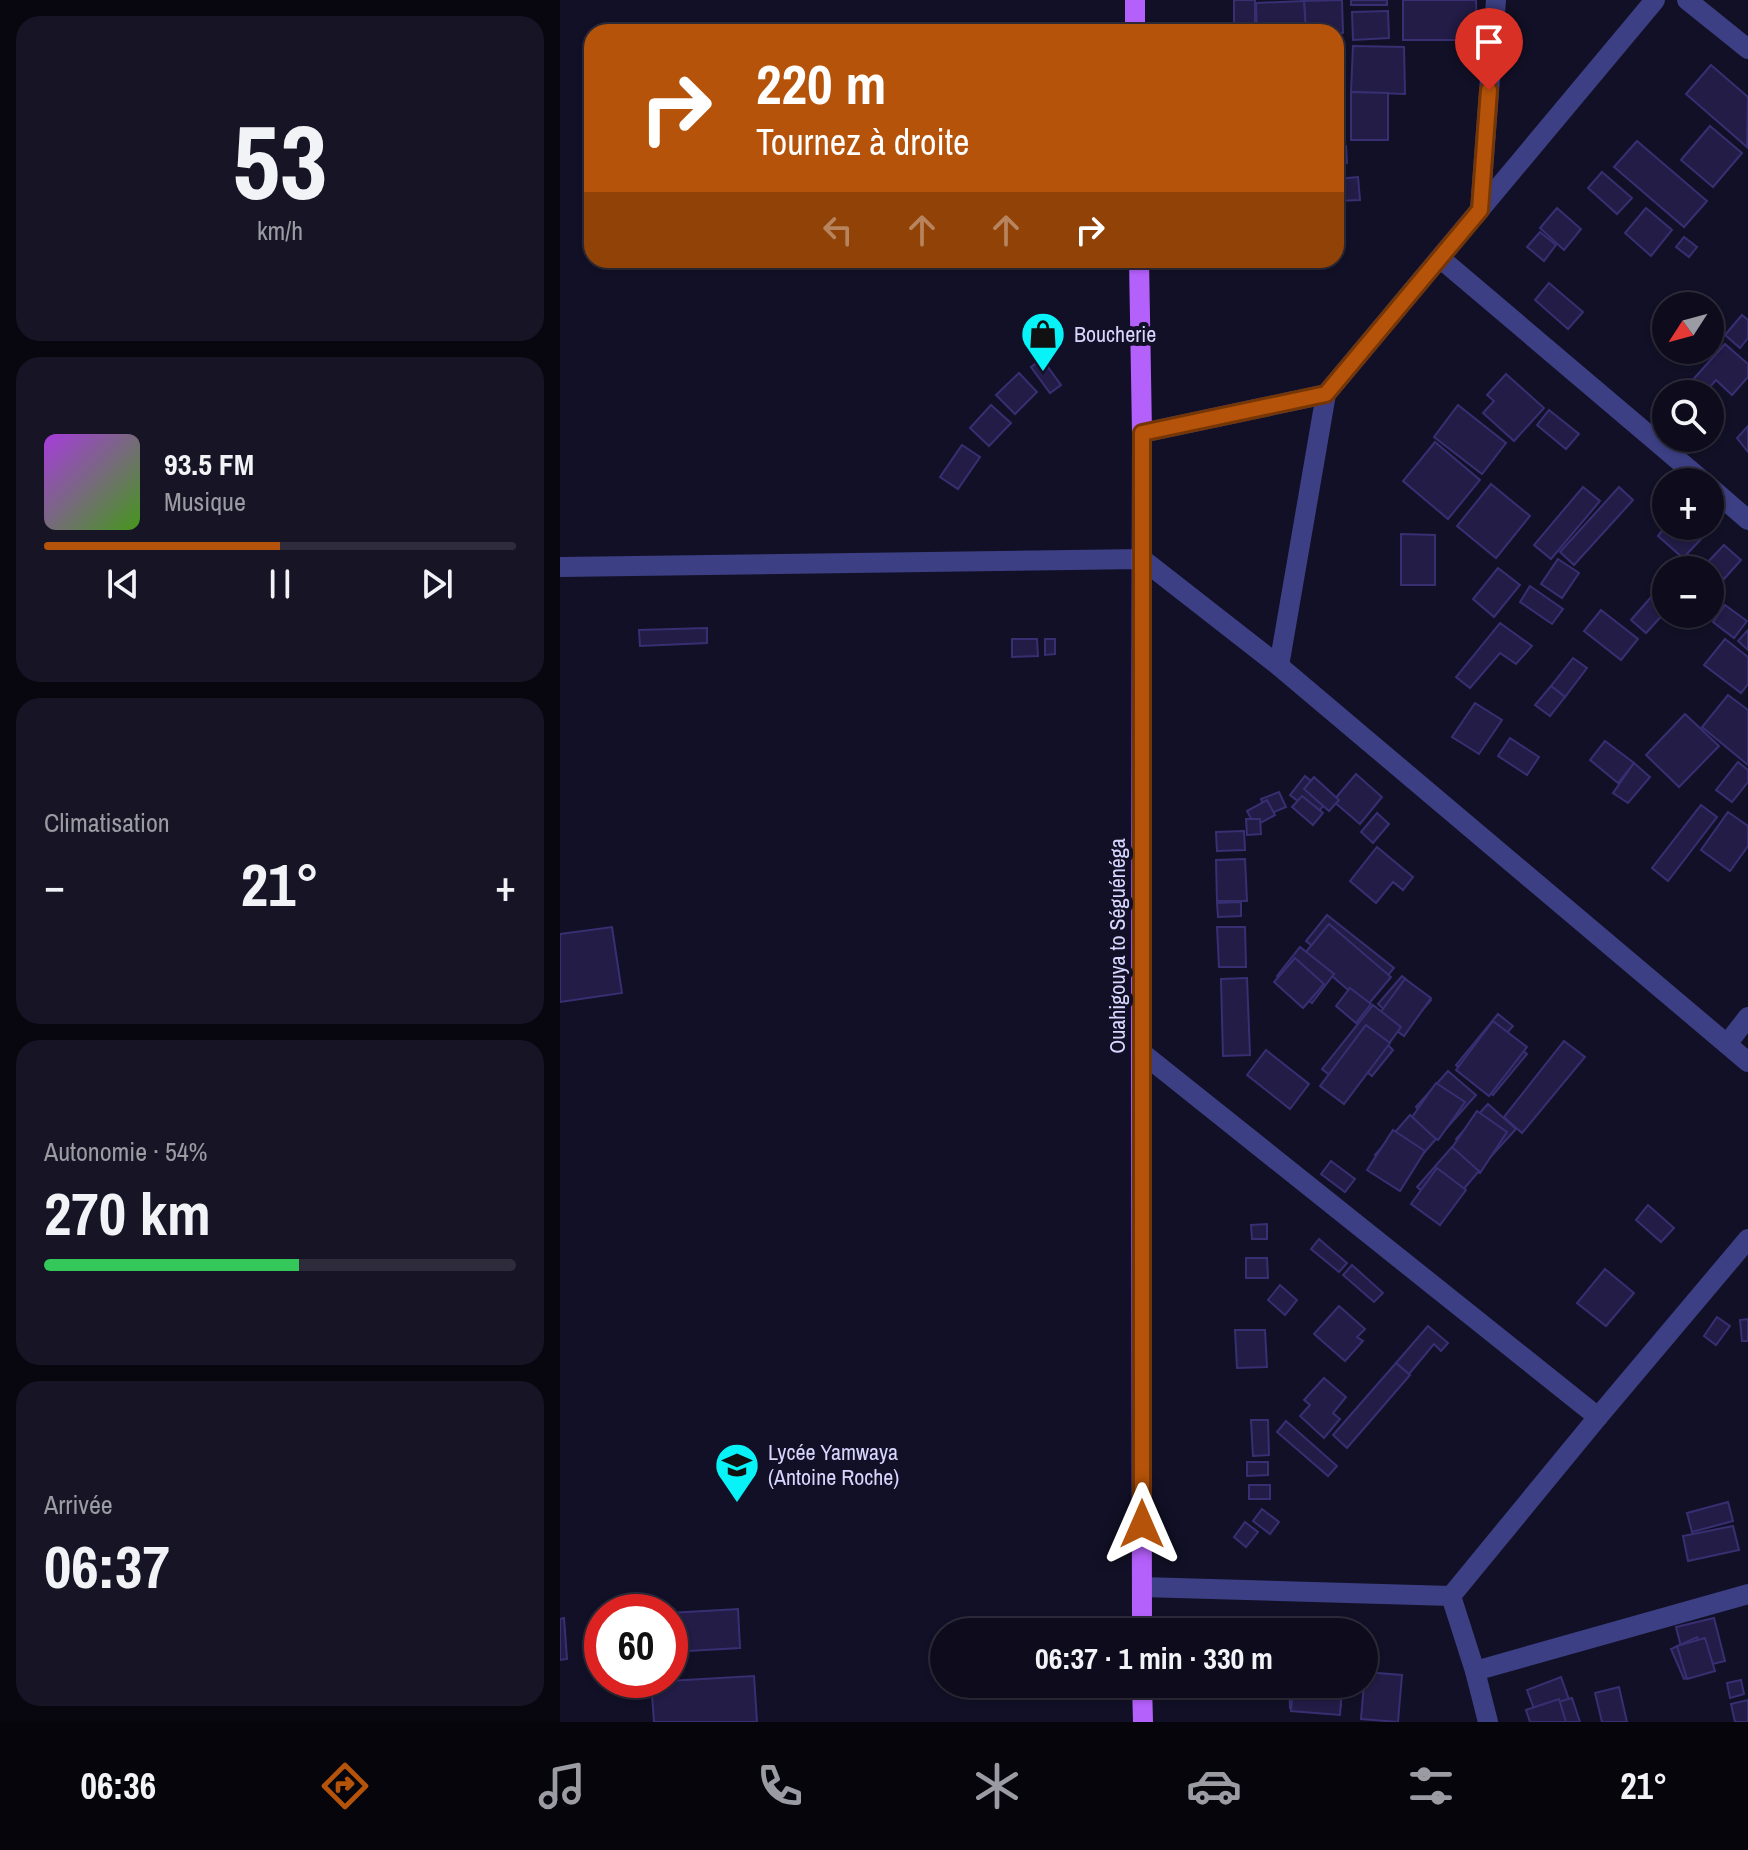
<!DOCTYPE html>
<html lang="fr">
<meta charset="utf-8">
<style>
:root{--surface:#0e0c1c;--page:#171525;--text:#f1f3f6;--muted:#9b9ba3;--line:#2e2c3b;--accent:#b45309}
body{margin:0;font-family:"Archivo Narrow",sans-serif;background:var(--page);color:var(--text);height:100vh;display:flex;flex-direction:column;font-size:30px;white-space:nowrap}
*{box-sizing:border-box;margin:0}
p{font-size:26px;color:var(--muted)}
.icon{flex:none;width:44px;height:44px;fill:none;stroke:currentColor;stroke-width:2;stroke-linecap:round;stroke-linejoin:round}
.map{position:relative;flex:1;overflow:hidden}
.sheet{display:flex;flex-direction:column;gap:16px;padding:16px;background:#08070f;width:560px}
.sheet>*{flex:none}
.guide{position:absolute;left:24px;top:24px;width:760px;height:244px;border-radius:24px;box-shadow:0 2px 6px #0004,0 0 0 2px var(--line);background:#b45309;color:#fff;overflow:hidden}
.needle{width:52px;rotate:234deg}
.buttons{position:absolute;left:1092px;top:292px;display:grid;gap:16px}
.buttons a{display:grid;place-items:center;width:72px;height:72px;border-radius:50%;background:var(--surface);box-shadow:0 2px 6px #0004,0 0 0 2px var(--line);font-size:40px}
.speed{position:absolute;left:24px;top:1594px;display:flex;gap:16px;font-size:40px;font-weight:700;text-align:center}
.speed>*{display:grid;place-content:center;width:104px;height:104px;border-radius:50%;background:var(--surface);box-shadow:0 2px 6px #0004,0 0 0 2px var(--line);line-height:1}
.speed .limit{border:12px solid #d22;background:#fff;color:#111}
.pin{position:absolute;display:grid;place-items:center;width:68px;height:68px;color:#fff;margin:-82px -34px;border-radius:50% 50% 50% 0;rotate:-45deg;box-shadow:0 0 8px #0007}
.pin .icon{rotate:45deg}
.me{position:absolute;width:88px;margin:-44px;rotate:0deg;stroke-linejoin:round;filter:drop-shadow(0 0 6px #0008)}
.turn{display:flex;align-items:center;gap:28px;height:168px;padding:0 40px;font-size:36px}
.turn .icon{width:104px;height:104px;stroke-width:2.5}
.turn b{display:block;font-size:56px;line-height:68px}
.lanes{display:flex;align-items:center;height:76px;padding:0 40px;background:#0003;justify-content:center;gap:40px;direction:ltr}
.lanes .off{opacity:.35}
.big{font-size:60px;font-weight:800;line-height:1.1}
.sheet .card{flex:1;display:flex;flex-direction:column;justify-content:center;gap:12px;min-width:0;padding:0 28px;border-radius:24px;background:var(--page)}
.sheet .dial{align-items:center;gap:0}
.dial b{font-size:104px;line-height:1}
.song{display:flex;align-items:center;gap:24px}
.cover{width:96px;height:96px;border-radius:12px;background:linear-gradient(135deg,hsl(280 70% 55%),hsl(100 70% 35%))}
.played{height:8px;border-radius:4px;background:linear-gradient(90deg,var(--accent) 50%,var(--line) 50%)}
.keys{display:flex;justify-content:space-around;direction:ltr}
.heat{display:flex;justify-content:space-between;align-items:center;font-size:44px;direction:ltr}
.charge{height:12px;border-radius:6px;background:linear-gradient(90deg,#34c759 54%,var(--line) 0)}
.trip{position:absolute;left:370px;top:1618px;width:448px;height:80px;border-radius:40px;background:var(--surface);box-shadow:0 2px 6px #0004,0 0 0 2px var(--line);font-weight:800;line-height:80px;text-align:center}
.tabs{display:flex;height:128px;justify-content:space-around;align-items:center;background:#06050b;color:var(--muted)}
.tabs .icon{width:56px;height:56px}
.tabs .current{color:var(--accent)}
.tabs b{font-size:36px;color:var(--text)}
main{display:flex;flex:1;min-height:0}
.map>svg:first-child{display:block}
.building{fill:#221c46;stroke:#372f72;stroke-width:2}
.lines{fill:none;stroke-linecap:round;stroke-linejoin:round}
.minor{stroke:#3c3f83;stroke-width:20}
.major{stroke:#b460fb;stroke-width:20}
.route-casing{stroke:#753606;stroke-width:20}
.route{stroke:#b45309;stroke-width:14}
.labels{text-anchor:middle;stroke-width:8;stroke-linejoin:round;paint-order:stroke}
.poi-label{font-size:22px;fill:#d7d6fe;stroke:#121026;text-anchor:start}
.street-label{font-size:22px;fill:#d7d6fe;stroke:#121026}
</style>
<main>
<section class="sheet">
<div class="card dial"><b>53</b><p>km/h</p></div>
<div class="card">
<div class="song"><i class="cover"></i><div><b>93.5 FM</b><p>Musique</p></div></div>
<div class="played"></div>
<div class="keys"><svg class="icon" aria-label="previous" viewBox="0 0 24 24"><path d="M18 5L8 12l10 7zM5 5v14"/></svg><svg class="icon" aria-label="pause" viewBox="0 0 24 24"><path d="M8 5v14M16 5v14"/></svg><svg class="icon" aria-label="next" viewBox="0 0 24 24"><path d="M6 5l10 7-10 7zM19 5v14"/></svg></div>
</div>
<div class="card"><p>Climatisation</p>
<div class="heat"><a>−</a><b class="big">21°</b><a>+</a></div>
</div>
<div class="card"><p>Autonomie · 54%</p><b class="big">270 km</b><div class="charge"></div></div>
<div class="card"><p>Arrivée</p><b class="big">06:37</b></div>
</section>
<div class="map">
<svg width="1188" height="1722" viewBox="0 0 1188 1722">
<rect width="100%" height="100%" fill="#121026"/>
<g class="building">
<rect x="674" y="0" width="21" height="32"/>
<path d="M 782,0 L 783,33 L 746,32 L 744,1 Z"/>
<rect x="791" y="0" width="36" height="5"/>
<path d="M 843,0 L 916,0 L 917,40 L 843,40 Z"/>
<path d="M 744,1 L 746,32 L 697,32 L 696,3 Z"/>
<path d="M 828,11 L 829,38 L 793,40 L 792,12 Z"/>
<path d="M 793,46 L 844,47 L 845,94 L 791,92 Z"/>
<path d="M 1151,65 L 1188,97 L 1187,147 L 1126,94 Z"/>
<path d="M 791,92 L 828,93 L 828,140 L 791,140 Z"/>
<path d="M 1150,126 L 1182,153 L 1153,187 L 1121,160 Z"/>
<path d="M 1077,141 L 1147,201 L 1124,227 L 1054,167 Z"/>
<path d="M 786,146 L 787,163 L 776,164 L 776,147 Z"/>
<path d="M 1042,172 L 1072,198 L 1057,214 L 1028,188 Z"/>
<path d="M 798,177 L 800,200 L 776,201 L 776,179 Z"/>
<path d="M 997,208 L 1021,229 L 1004,250 L 980,228 Z"/>
<path d="M 1086,208 L 1112,230 L 1091,256 L 1065,233 Z"/>
<path d="M 980,232 L 996,245 L 984,261 L 967,247 Z"/>
<path d="M 1124,237 L 1137,247 L 1129,257 L 1116,247 Z"/>
<path d="M 989,283 L 1023,312 L 1008,329 L 975,300 Z"/>
<path d="M 1182,315 L 1188,320 L 1188,338 L 1180,348 L 1165,335 Z"/>
<path d="M 1165,344 L 1188,364 L 1188,377 L 1172,395 L 1156,380 L 1144,394 L 1120,394 Z"/>
<path d="M 482,359 L 501,385 L 490,393 L 471,367 Z"/>
<path d="M 459,373 L 477,392 L 455,414 L 436,395 Z"/>
<path d="M 946,374 L 984,408 L 954,441 L 923,413 L 934,401 L 927,395 Z"/>
<path d="M 431,405 L 451,423 L 429,446 L 410,428 Z"/>
<path d="M 898,405 L 946,443 L 922,474 L 874,437 Z"/>
<path d="M 989,410 L 1019,434 L 1006,449 L 977,425 Z"/>
<path d="M 1188,426 L 1188,452 L 1177,438 Z"/>
<path d="M 875,442 L 920,480 L 888,519 L 843,481 Z"/>
<path d="M 402,445 L 420,457 L 398,489 L 380,477 Z"/>
<path d="M 931,484 L 970,516 L 936,558 L 897,526 Z"/>
<path d="M 1023,487 L 1040,501 L 991,559 L 974,545 Z"/>
<path d="M 1059,487 L 1073,500 L 1014,565 L 1000,552 Z"/>
<path d="M 1106,526 L 1135,526 L 1145,535 L 1123,558 L 1098,536 Z"/>
<path d="M 841,534 L 875,535 L 875,585 L 841,585 Z"/>
<path d="M 1164,545 L 1181,560 L 1164,579 L 1146,564 Z"/>
<path d="M 998,559 L 1019,573 L 1002,598 L 981,584 Z"/>
<path d="M 938,568 L 960,585 L 934,617 L 913,599 Z"/>
<path d="M 970,586 L 1003,609 L 992,624 L 960,602 Z"/>
<path d="M 1099,588 L 1106,595 L 1106,611 L 1086,633 L 1071,620 Z"/>
<path d="M 1165,605 L 1187,621 L 1174,638 L 1153,622 Z"/>
<path d="M 1041,610 L 1078,639 L 1061,660 L 1024,631 Z"/>
<path d="M 940,623 L 972,646 L 956,664 L 940,653 L 910,688 L 896,677 Z"/>
<path d="M 147,628 L 147,643 L 80,646 L 79,630 Z"/>
<path d="M 1188,630 L 1188,650 L 1178,641 Z"/>
<path d="M 452,639 L 477,639 L 478,656 L 452,657 Z"/>
<path d="M 485,639 L 495,639 L 495,654 L 485,655 Z"/>
<path d="M 1165,639 L 1188,657 L 1188,684 L 1181,693 L 1144,665 Z"/>
<path d="M 1013,658 L 1027,668 L 1005,697 L 991,686 Z"/>
<path d="M 991,686 L 1005,697 L 990,716 L 975,705 Z"/>
<path d="M 1168,695 L 1188,710 L 1188,765 L 1142,727 Z"/>
<path d="M 915,703 L 942,720 L 919,754 L 892,737 Z"/>
<path d="M 1125,714 L 1159,746 L 1119,787 L 1086,755 Z"/>
<path d="M 950,738 L 979,757 L 967,775 L 938,756 Z"/>
<path d="M 1045,741 L 1074,763 L 1058,783 L 1030,760 Z"/>
<path d="M 1178,762 L 1188,770 L 1188,782 L 1172,802 L 1156,790 Z"/>
<path d="M 1074,763 L 1090,777 L 1068,803 L 1053,793 Z"/>
<path d="M 796,774 L 822,797 L 800,824 L 773,801 Z"/>
<path d="M 745,776 L 770,797 L 756,815 L 730,795 Z"/>
<path d="M 754,777 L 779,800 L 769,811 L 744,789 Z"/>
<path d="M 719,792 L 726,807 L 707,815 L 701,799 Z"/>
<path d="M 742,796 L 763,813 L 753,825 L 732,807 Z"/>
<path d="M 707,800 L 715,815 L 695,826 L 687,811 Z"/>
<path d="M 1141,805 L 1157,817 L 1108,881 L 1092,868 Z"/>
<path d="M 1168,812 L 1188,826 L 1188,846 L 1170,871 L 1141,850 Z"/>
<path d="M 817,813 L 829,824 L 813,843 L 801,832 Z"/>
<path d="M 686,819 L 700,819 L 701,834 L 687,835 Z"/>
<path d="M 684,831 L 685,850 L 657,851 L 656,832 Z"/>
<path d="M 817,847 L 853,877 L 843,890 L 833,882 L 816,903 L 790,881 Z"/>
<path d="M 685,859 L 687,901 L 657,901 L 656,860 Z"/>
<path d="M 681,902 L 681,916 L 658,917 L 657,903 Z"/>
<path d="M 767,915 L 834,968 L 812,994 L 746,941 Z"/>
<path d="M 769,924 L 831,977 L 807,1006 L 745,953 Z"/>
<path d="M 52,927 L 62,993 L 0,1002 L 0,934 Z"/>
<path d="M 657,927 L 685,927 L 686,967 L 659,967 Z"/>
<path d="M 740,947 L 774,974 L 752,1003 L 717,976 Z"/>
<path d="M 735,958 L 764,984 L 743,1008 L 714,982 Z"/>
<path d="M 842,976 L 871,1000 L 846,1029 L 818,1004 Z"/>
<path d="M 687,978 L 690,1055 L 663,1056 L 661,979 Z"/>
<path d="M 845,979 L 871,998 L 844,1036 L 817,1017 Z"/>
<path d="M 790,988 L 811,1004 L 796,1023 L 776,1006 Z"/>
<path d="M 813,1005 L 841,1027 L 828,1045 L 833,1050 L 812,1076 L 802,1068 L 786,1088 L 762,1069 Z"/>
<path d="M 938,1014 L 953,1026 L 945,1035 L 967,1054 L 933,1095 L 896,1065 Z"/>
<path d="M 933,1021 L 967,1047 L 929,1096 L 896,1070 Z"/>
<path d="M 806,1025 L 830,1043 L 784,1104 L 760,1086 Z"/>
<path d="M 1004,1041 L 1025,1057 L 962,1133 L 944,1117 Z"/>
<path d="M 706,1050 L 749,1084 L 730,1109 L 687,1075 Z"/>
<path d="M 888,1071 L 916,1095 L 884,1131 L 856,1107 Z"/>
<path d="M 876,1083 L 905,1102 L 878,1140 L 850,1120 Z"/>
<path d="M 928,1104 L 956,1129 L 924,1164 L 896,1139 Z"/>
<path d="M 917,1111 L 947,1132 L 920,1173 L 889,1152 Z"/>
<path d="M 850,1115 L 876,1139 L 842,1178 L 815,1155 Z"/>
<path d="M 833,1130 L 865,1151 L 840,1191 L 807,1170 Z"/>
<path d="M 892,1147 L 919,1171 L 885,1211 L 857,1187 Z"/>
<path d="M 771,1161 L 795,1179 L 785,1192 L 761,1174 Z"/>
<path d="M 877,1168 L 906,1190 L 880,1225 L 851,1204 Z"/>
<path d="M 1088,1205 L 1114,1228 L 1101,1242 L 1076,1220 Z"/>
<path d="M 707,1224 L 707,1239 L 692,1239 L 691,1225 Z"/>
<path d="M 759,1239 L 787,1263 L 779,1272 L 751,1249 Z"/>
<path d="M 686,1258 L 707,1258 L 708,1278 L 686,1278 Z"/>
<path d="M 792,1265 L 823,1293 L 814,1302 L 783,1275 Z"/>
<path d="M 1045,1269 L 1074,1293 L 1046,1326 L 1017,1303 Z"/>
<path d="M 720,1285 L 737,1300 L 725,1315 L 708,1300 Z"/>
<path d="M 779,1306 L 805,1329 L 797,1337 L 803,1341 L 785,1361 L 754,1334 Z"/>
<path d="M 1157,1317 L 1170,1326 L 1156,1345 L 1144,1336 Z"/>
<path d="M 1188,1319 L 1188,1341 L 1182,1341 L 1180,1320 Z"/>
<path d="M 868,1326 L 888,1343 L 881,1351 L 874,1344 L 849,1374 L 836,1363 Z"/>
<path d="M 675,1330 L 705,1330 L 707,1367 L 677,1368 Z"/>
<path d="M 836,1363 L 850,1375 L 787,1448 L 773,1435 Z"/>
<path d="M 764,1378 L 786,1397 L 773,1413 L 780,1419 L 764,1438 L 740,1416 L 750,1405 L 744,1400 Z"/>
<path d="M 691,1420 L 708,1420 L 709,1455 L 693,1456 Z"/>
<path d="M 726,1421 L 777,1466 L 768,1476 L 717,1432 Z"/>
<path d="M 687,1462 L 708,1462 L 708,1475 L 687,1476 Z"/>
<rect x="689" y="1485" width="21" height="14"/>
<path d="M 1168,1502 L 1173,1521 L 1132,1532 L 1127,1513 Z"/>
<path d="M 702,1509 L 719,1522 L 710,1534 L 693,1521 Z"/>
<path d="M 685,1522 L 698,1532 L 686,1547 L 674,1537 Z"/>
<path d="M 1173,1526 L 1179,1550 L 1128,1561 L 1123,1536 Z"/>
<path d="M 178,1609 L 180,1648 L 110,1652 L 110,1613 Z"/>
<path d="M 4,1618 L 7,1659 L 0,1660 L 0,1619 Z"/>
<path d="M 1154,1618 L 1165,1661 L 1127,1670 L 1116,1627 Z"/>
<path d="M 1137,1637 L 1150,1668 L 1124,1679 L 1111,1649 Z"/>
<path d="M 1145,1638 L 1155,1671 L 1127,1679 L 1117,1646 Z"/>
<path d="M 805,1672 L 842,1675 L 838,1722 L 801,1719 Z"/>
<path d="M 194,1676 L 197,1722 L 94,1722 L 91,1682 Z"/>
<path d="M 1001,1677 L 1017,1722 L 979,1722 L 967,1690 Z"/>
<path d="M 1181,1680 L 1184,1694 L 1170,1698 L 1167,1683 Z"/>
<path d="M 729,1684 L 780,1684 L 781,1706 L 730,1708 Z"/>
<path d="M 733,1684 L 782,1684 L 780,1715 L 731,1711 Z"/>
<path d="M 1059,1687 L 1067,1722 L 1042,1722 L 1035,1693 Z"/>
<path d="M 1012,1698 L 1020,1722 L 971,1722 L 967,1711 Z"/>
<path d="M 999,1699 L 1006,1722 L 970,1722 L 966,1710 Z"/>
<path d="M 1188,1700 L 1188,1722 L 1175,1722 L 1171,1704 Z"/>
</g>
<g class="lines">
<g class="minor">
<path d="M 1127,0 L 1188,49"/>
<path d="M 920,210 L 936,0"/>
<path d="M 880,258 L 1144,482"/>
<path d="M 582,433 L 766,394"/>
<path d="M 1150,487 L 1188,520"/>
<path d="M 0,567 L 582,559 L 719,666 L 1188,1062"/>
<path d="M 719,666 L 766,394 L 1095,0"/>
<path d="M 1167,1044 L 1188,1017"/>
<path d="M 581,1052 L 1038,1417"/>
<path d="M 582,1587 L 891,1596 L 1038,1417 L 1188,1239"/>
<path d="M 891,1596 L 915,1671 L 928,1722"/>
<path d="M 915,1671 L 1188,1594"/>
</g>
<g class="major">
<path d="M 575,0 L 575,32"/>
<path d="M 579,260 L 582,433 L 581,1052 L 582,1632"/>
<path d="M 582,1684 L 583,1722"/>
</g>
</g>
<g class="lines">
<g class="route-casing">
<path id="route" d="M 582,1524 L 582,433 L 766,394 L 920,210 L 929,90"/>
</g>
<use href="#route" class="route"/>
</g>
<defs>
<g id="shop-pin" transform="scale(2.3)"><path d="M0 17L-7.5 6A9.5 9.5 0 1 1 7.5 6Z" fill="#08f3f8" stroke="#121026"/><path d="M-5-2.5h2.3a2.7 3.5 0 0 1 5.4 0H5L5.5 6h-11ZM-1.5-2.5h3a1.5 2.3 0 0 0-3 0Z" fill="#111"/></g>
<g id="school-pin" transform="scale(2.3)"><path d="M0 17L-7.5 6A9.5 9.5 0 1 1 7.5 6Z" fill="#08f3f8" stroke="#121026"/><path d="M0-5L7-2L0 1L-7-2ZM-4 1L0 2.5L4 1V4Q0 6-4 4Z" fill="#111"/></g>
</defs>
<g fill-rule="evenodd">
<use href="#shop-pin" x="483" y="334"/>
<use href="#school-pin" x="177" y="1465"/>
</g>
<g class="labels">
<g class="poi-label">
<text x="514" y="342">Boucherie</text>
<text x="208" y="1460">Lycée Yamwaya<tspan x="208" dy="25">(Antoine Roche)</tspan></text>
</g>
<g class="street-label">
<text transform="translate(557 946) rotate(-90)" y="8">Ouahigouya to Séguénéga</text>
</g>
</g>
</svg>
<div class="buttons">
<a><svg class="needle" viewBox="-14 -14 28 28"><path d="M0-13l5 13h-10z" fill="#e53935"/><path d="M0 13l5-13h-10z" fill="#9b9ba3"/></svg></a>
<a><svg class="icon" aria-label="search" viewBox="0 0 24 24"><circle cx="10" cy="10" r="6"/><path d="M15 15l6 6"/></svg></a>
<a>+</a>
<a>−</a>
</div>
<div class="speed"><div class="limit">60</div></div>
<div class="pin" style="left:929px;top:90px;background:#d93025"><svg class="icon" aria-label="arrive" viewBox="0 0 24 24"><path d="M6 21V4h12l-3 4 3 4H6"/></svg></div>
<svg class="me" style="left:582px;top:1524px" viewBox="-20 -20 40 40"><path d="M0-17L14 15 0 8-14 15z" fill="#b45309" stroke="#fff" stroke-width="4"/></svg>
<div class="trip">06:37 · 1 min · 330 m</div>
<div class="guide">
<div class="turn"><svg class="icon" aria-label="right" viewBox="0 0 24 24"><path d="M7 20v-9h11M14 6l5 5-5 5"/></svg><div><b>220 m</b>Tournez à droite</div></div>
<div class="lanes"><svg class="icon off" aria-label="left" viewBox="0 0 24 24"><path d="M17 20v-9H6M10 6l-5 5 5 5"/></svg><svg class="icon off" aria-label="ahead" viewBox="0 0 24 24"><path d="M12 20V5M6 11l6-6 6 6"/></svg><svg class="icon off" aria-label="ahead" viewBox="0 0 24 24"><path d="M12 20V5M6 11l6-6 6 6"/></svg><svg class="icon" aria-label="right" viewBox="0 0 24 24"><path d="M7 20v-9h11M14 6l5 5-5 5"/></svg></div>
</div>
</div>
</main>
<nav class="tabs">
<b>06:36</b>
<svg class="icon current" aria-label="directions" viewBox="0 0 24 24"><path d="M12 3l9 9-9 9-9-9zM9 14v-3h6M13 9l2 2-2 2"/></svg>
<svg class="icon" aria-label="music" viewBox="0 0 24 24"><path d="M9 18V5l10-2v13"/><circle cx="6" cy="18" r="3"/><circle cx="16" cy="16" r="3"/></svg>
<svg class="icon" aria-label="phone" viewBox="0 0 24 24"><path d="M5 4h4l2 5-3 2q2 4 5 5l2-3 5 2v4C11 20 4 13 5 4z"/></svg>
<svg class="icon" aria-label="climate" viewBox="0 0 24 24"><path d="M12 3v18M4 7l16 10M4 17L20 7"/></svg>
<svg class="icon" aria-label="car" viewBox="0 0 24 24"><path d="M5 17H2v-5l4-1 3-4h7l3 4 3 1v5h-3M9 17h6M6 11h13"/><circle cx="7" cy="17" r="2"/><circle cx="17" cy="17" r="2"/></svg>
<svg class="icon" aria-label="filters" viewBox="0 0 24 24"><path d="M4 7h16M4 17h16"/><circle cx="9" cy="7" r="2"/><circle cx="15" cy="17" r="2"/></svg>
<b>21°</b>
</nav>
